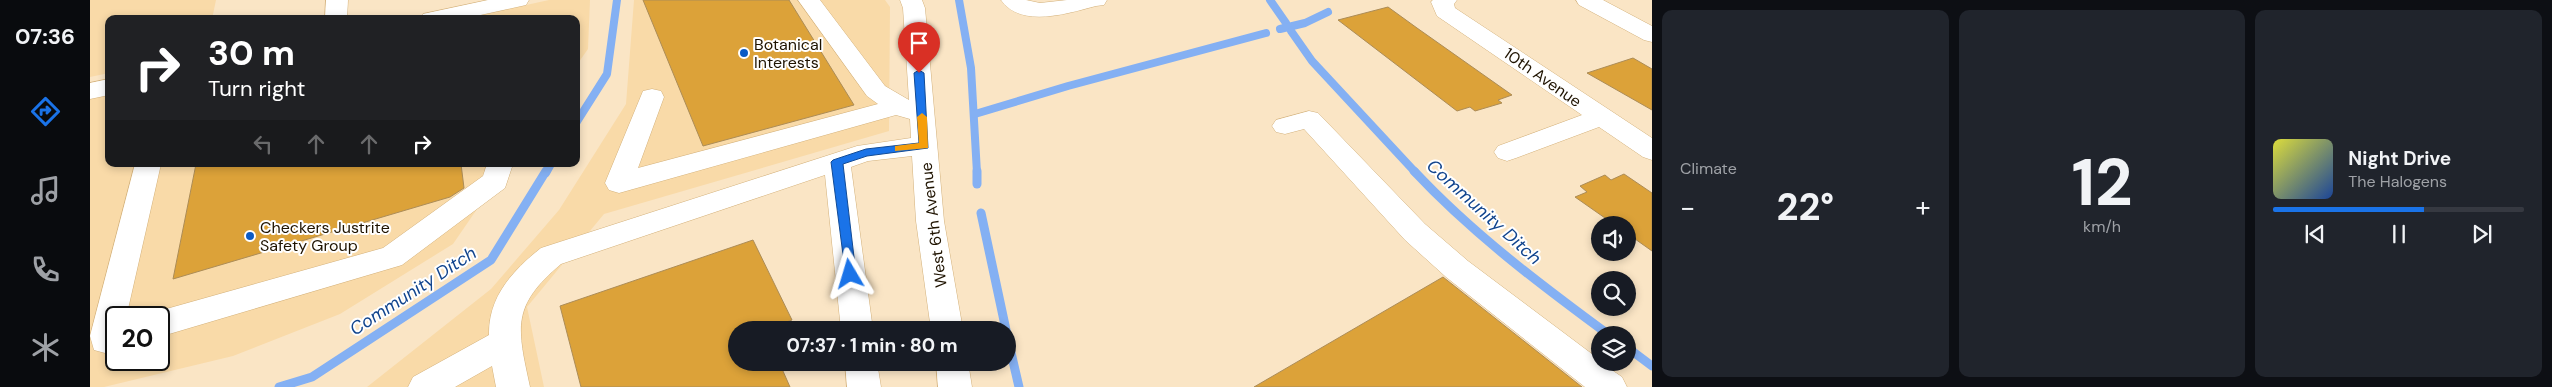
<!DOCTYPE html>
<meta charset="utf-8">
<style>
:root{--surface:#171b24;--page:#20242c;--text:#f1f3f6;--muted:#9ea1a6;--line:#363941;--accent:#1a73e8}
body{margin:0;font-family:"DM Sans",sans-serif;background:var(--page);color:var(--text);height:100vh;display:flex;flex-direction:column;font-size:19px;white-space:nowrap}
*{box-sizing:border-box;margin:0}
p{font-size:16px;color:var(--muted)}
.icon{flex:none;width:28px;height:28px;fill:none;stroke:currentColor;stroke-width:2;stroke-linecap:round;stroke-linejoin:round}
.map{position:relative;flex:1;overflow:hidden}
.drawer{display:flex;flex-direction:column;gap:10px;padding:10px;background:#0d0f14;width:900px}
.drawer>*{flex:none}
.guide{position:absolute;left:15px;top:15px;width:475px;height:152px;border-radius:10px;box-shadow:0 2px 8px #0003;background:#202124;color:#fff;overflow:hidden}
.tools{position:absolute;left:1501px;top:216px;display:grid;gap:10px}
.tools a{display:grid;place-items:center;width:45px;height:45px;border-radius:50%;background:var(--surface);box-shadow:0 2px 8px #0003;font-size:25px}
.speed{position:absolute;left:15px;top:306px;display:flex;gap:10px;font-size:25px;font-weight:700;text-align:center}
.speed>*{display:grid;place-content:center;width:65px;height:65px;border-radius:50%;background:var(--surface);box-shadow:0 2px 8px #0003;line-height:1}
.speed .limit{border:2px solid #111;border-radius:8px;background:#fff;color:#111}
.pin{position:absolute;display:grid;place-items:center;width:42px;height:42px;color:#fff;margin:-51px -21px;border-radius:50% 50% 50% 0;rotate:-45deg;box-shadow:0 0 5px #0007}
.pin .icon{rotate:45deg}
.me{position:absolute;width:55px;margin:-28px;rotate:353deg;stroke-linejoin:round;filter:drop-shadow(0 0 4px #0008)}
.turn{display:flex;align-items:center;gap:18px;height:105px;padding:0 20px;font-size:22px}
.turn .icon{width:65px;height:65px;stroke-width:2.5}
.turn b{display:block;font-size:35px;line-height:42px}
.lanes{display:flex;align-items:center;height:48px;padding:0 20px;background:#0003;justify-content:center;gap:25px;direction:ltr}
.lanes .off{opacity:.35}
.big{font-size:38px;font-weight:700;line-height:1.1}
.drawer .tile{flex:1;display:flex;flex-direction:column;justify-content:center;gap:8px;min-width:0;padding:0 18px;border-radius:10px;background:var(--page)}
.drawer .dial{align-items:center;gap:0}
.dial b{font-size:65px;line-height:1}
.song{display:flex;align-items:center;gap:15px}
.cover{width:60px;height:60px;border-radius:8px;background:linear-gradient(135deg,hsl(60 70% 55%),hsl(220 70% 35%))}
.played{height:5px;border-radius:2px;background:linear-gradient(90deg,var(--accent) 60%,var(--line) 60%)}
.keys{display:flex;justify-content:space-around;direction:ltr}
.heat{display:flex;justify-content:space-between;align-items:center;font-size:28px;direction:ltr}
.drawer .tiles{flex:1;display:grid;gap:10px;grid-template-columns:repeat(3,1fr)}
.trip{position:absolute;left:638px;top:321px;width:288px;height:50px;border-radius:25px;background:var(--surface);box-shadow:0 2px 8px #0003;font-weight:700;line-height:50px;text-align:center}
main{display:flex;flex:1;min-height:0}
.tab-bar{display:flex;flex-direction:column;width:90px;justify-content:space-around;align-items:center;background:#090b0e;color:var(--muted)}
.tab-bar .icon{width:35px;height:35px}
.tab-bar .current{color:var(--accent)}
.tab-bar b{font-size:22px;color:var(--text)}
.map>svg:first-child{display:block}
.built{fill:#f9daa8;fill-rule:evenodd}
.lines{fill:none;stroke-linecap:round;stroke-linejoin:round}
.stream-far1{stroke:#84b0f3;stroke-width:8}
.stream{stroke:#84b0f3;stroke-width:9}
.building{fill:#dca239;stroke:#ac8c57}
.minor-casing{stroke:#d3b17b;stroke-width:1}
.minor{fill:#fff;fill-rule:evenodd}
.route{fill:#1a73e8;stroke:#114b97}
.slow{fill:#f59e0b}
.poi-dot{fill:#0b5bc5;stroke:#fff;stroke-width:2}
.labels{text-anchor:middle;stroke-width:4;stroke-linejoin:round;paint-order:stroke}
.poi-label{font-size:16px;fill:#1f1300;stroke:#fff;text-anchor:start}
.street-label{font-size:16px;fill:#1f1300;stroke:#fff}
.water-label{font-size:18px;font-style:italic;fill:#11448d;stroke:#fff}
</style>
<main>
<nav class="tab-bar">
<b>07:36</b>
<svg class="icon current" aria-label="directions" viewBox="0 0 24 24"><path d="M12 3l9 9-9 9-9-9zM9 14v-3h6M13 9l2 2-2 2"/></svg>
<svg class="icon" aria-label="music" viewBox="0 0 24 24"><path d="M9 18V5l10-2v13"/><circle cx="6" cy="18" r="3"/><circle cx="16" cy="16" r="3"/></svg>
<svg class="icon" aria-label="phone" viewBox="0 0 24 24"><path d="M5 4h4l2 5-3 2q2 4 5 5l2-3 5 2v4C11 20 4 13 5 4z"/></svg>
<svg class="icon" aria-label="climate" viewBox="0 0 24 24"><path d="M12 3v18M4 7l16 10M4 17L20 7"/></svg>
</nav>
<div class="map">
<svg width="1562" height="387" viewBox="0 0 1562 387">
<rect width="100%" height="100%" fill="#fae5c5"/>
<g class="built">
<path d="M 0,0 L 126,0 L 122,19 L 19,19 L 19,73 L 0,77 Z"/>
<path d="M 459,0 L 500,0 L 498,49 L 486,66 L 486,19 L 373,19 Z"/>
<path d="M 544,0 L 795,0 L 800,7 L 799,131 L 514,214 L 437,307 L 454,387 L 277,387 L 401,289 L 469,210 L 536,104 Z"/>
<path d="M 19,95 L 19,164 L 418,164 L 363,244 L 250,314 L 143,356 L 14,387 L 0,387 L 0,99 ZM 26,318 L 69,318 L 69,360 L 26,360 Z"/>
</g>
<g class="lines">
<g class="stream-far1">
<path d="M 869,0 L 881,68 L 887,173"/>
<path d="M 1180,0 L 1196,23"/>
<path d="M 1190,29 L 1215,23 L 1238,12"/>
<path d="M 1201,31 L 1222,61 L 1326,173"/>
<path d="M 885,114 L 978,86 L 1176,33"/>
<path d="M 486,123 L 517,74 L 527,0"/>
<path d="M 456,173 L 461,164"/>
</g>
<g class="stream">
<path d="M 887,171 L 887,184"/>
<path d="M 1324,171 C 1382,233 1451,285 1519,335"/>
<path d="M 891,213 L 916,330"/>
<path d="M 916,331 L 929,387"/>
<path d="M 1538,348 L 1562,366"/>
<path d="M 189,387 L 222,377 L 401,260 L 456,171"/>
</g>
</g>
<g class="building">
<path d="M 553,0 L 699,0 L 764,105 L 613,146 Z"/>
<path d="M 1298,7 L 1327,28 L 1422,95 L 1408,100 L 1412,103 L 1385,111 L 1380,107 L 1367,111 L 1248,20 Z"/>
<path d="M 1543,58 L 1562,69 L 1562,110 L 1497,73 Z"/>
<path d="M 106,164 L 371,164 L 374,188 L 360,197 L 83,279 Z"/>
<path d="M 1534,174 L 1562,193 L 1562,251 L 1538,234 L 1538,225 L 1525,225 L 1485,197 L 1497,192 L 1490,186 L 1515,175 L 1521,180 Z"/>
<path d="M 663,240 L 702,320 L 675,330 L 646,330 L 646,362 L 689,362 L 700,387 L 491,387 L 470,306 Z"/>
<path d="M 1353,277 L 1492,387 L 1164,387 Z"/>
</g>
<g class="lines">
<g class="minor-casing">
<g id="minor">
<path d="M 236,0 L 258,0 L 257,19 L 235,19 Z"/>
<path d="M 398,0 L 439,0 L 436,5 L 372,19 L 330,19 L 333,14 Z"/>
<path d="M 708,0 L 730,0 L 795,86 L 819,100 L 813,8 L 810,0 L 832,0 L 835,8 L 854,221 L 873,330 L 841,330 L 826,221 L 822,156 L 778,161 L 761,167 L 783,330 L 751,330 L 735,175 L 471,264 C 421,306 427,327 440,387 L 406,387 L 402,366 L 365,387 L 318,387 L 323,377 L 399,335 C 398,297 423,270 451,248 L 767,146 L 821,138 L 820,119 L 806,115 L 529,193 L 519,190 L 515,183 L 553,91 L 562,89 L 571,91 L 574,97 L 548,168 L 788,104 L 777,96 Z"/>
<path d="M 911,0 L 936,0 L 950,3 L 977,0 L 1017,0 L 1014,5 L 1006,6 C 979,13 931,29 911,0 Z"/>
<path d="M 1343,0 L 1367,0 L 1364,4 L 1365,8 L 1562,138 L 1562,160 L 1553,157 L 1509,127 L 1426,158 L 1417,161 L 1408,158 L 1404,152 L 1408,146 L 1492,115 L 1347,16 L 1341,2 Z"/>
<path d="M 1486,0 L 1513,0 L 1562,26 L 1562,42 L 1554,40 L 1489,5 Z"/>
<path d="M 19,79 L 19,95 L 0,99 L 0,83 Z"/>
<path d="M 1219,111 L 1228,113 L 1335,224 L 1378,261 L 1510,360 L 1510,362 L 1532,377 L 1537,387 L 1495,387 L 1356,277 L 1315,240 L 1214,129 L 1195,134 L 1186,132 L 1182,126 L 1186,120 Z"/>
<path d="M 45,164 L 71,164 L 36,318 L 26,318 L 26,350 L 15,353 L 4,350 L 0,336 Z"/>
<path d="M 397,164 L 423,164 L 415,188 L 312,265 L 69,337 L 69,318 L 56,318 L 69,311 L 293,248 L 393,176 Z"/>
<path d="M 755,362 L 787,362 L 791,387 L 757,387 Z"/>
<path d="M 846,362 L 878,362 L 882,387 L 848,387 Z"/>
</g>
</g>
<use href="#minor" class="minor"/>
</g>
<path class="route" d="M 829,70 L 834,73 L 838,148 L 777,156 L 753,164 L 766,274 L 760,279 L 756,278 L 741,162 L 743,160 L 776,149 L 829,143 L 824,73 Z"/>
<path class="slow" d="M 832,113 L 837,117 L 838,148 L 805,151 L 805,146 L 829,143 L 827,117 Z"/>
<g class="poi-dot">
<circle cx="654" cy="53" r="5"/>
<circle cx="160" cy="236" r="5"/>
</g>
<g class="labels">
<g class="poi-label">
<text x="664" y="50">Botanical<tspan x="664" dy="18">Interests</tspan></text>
<text x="170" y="233">Checkers Justrite<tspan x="170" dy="18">Safety Group</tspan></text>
</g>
<g class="street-label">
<text transform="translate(1453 77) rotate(35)" y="6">10th Avenue</text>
<text transform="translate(843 225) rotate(-97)" y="6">West 6th Avenue</text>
</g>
<g class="water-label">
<text transform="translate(1394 212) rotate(42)" y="6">Community Ditch</text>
<text transform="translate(323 291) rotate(-33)" y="6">Community Ditch</text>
</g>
</g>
</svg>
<div class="tools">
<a><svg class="icon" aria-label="sound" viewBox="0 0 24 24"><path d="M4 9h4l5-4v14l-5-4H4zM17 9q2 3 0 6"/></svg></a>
<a><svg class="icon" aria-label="search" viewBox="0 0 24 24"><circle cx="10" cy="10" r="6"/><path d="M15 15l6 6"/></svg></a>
<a><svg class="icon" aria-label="layers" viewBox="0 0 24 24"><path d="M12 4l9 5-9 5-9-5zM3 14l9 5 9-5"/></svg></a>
</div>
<div class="speed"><div class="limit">20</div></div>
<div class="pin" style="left:829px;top:73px;background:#d93025"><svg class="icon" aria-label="arrive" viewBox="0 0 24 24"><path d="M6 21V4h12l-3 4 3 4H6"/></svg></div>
<svg class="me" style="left:760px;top:274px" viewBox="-20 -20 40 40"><path d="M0-17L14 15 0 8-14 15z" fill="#1a73e8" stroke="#fff" stroke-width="4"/></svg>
<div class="trip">07:37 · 1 min · 80 m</div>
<div class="guide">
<div class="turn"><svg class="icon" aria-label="right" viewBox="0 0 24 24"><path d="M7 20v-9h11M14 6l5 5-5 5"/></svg><div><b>30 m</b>Turn right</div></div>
<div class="lanes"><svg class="icon off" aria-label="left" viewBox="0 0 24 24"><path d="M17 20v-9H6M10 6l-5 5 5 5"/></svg><svg class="icon off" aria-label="ahead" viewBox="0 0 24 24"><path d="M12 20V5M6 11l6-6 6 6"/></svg><svg class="icon off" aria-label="ahead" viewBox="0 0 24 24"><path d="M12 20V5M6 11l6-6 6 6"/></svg><svg class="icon" aria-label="right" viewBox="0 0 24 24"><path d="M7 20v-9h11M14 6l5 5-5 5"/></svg></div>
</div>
</div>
<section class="drawer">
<div class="tiles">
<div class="tile"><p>Climate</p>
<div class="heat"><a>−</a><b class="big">22°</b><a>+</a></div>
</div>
<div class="tile dial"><b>12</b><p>km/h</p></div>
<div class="tile">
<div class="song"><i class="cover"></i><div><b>Night Drive</b><p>The Halogens</p></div></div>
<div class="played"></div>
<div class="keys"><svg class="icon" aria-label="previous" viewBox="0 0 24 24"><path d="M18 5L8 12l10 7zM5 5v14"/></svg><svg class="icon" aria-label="pause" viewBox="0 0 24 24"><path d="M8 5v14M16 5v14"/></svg><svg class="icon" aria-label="next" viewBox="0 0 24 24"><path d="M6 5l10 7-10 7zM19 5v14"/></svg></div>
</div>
</div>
</section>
</main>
